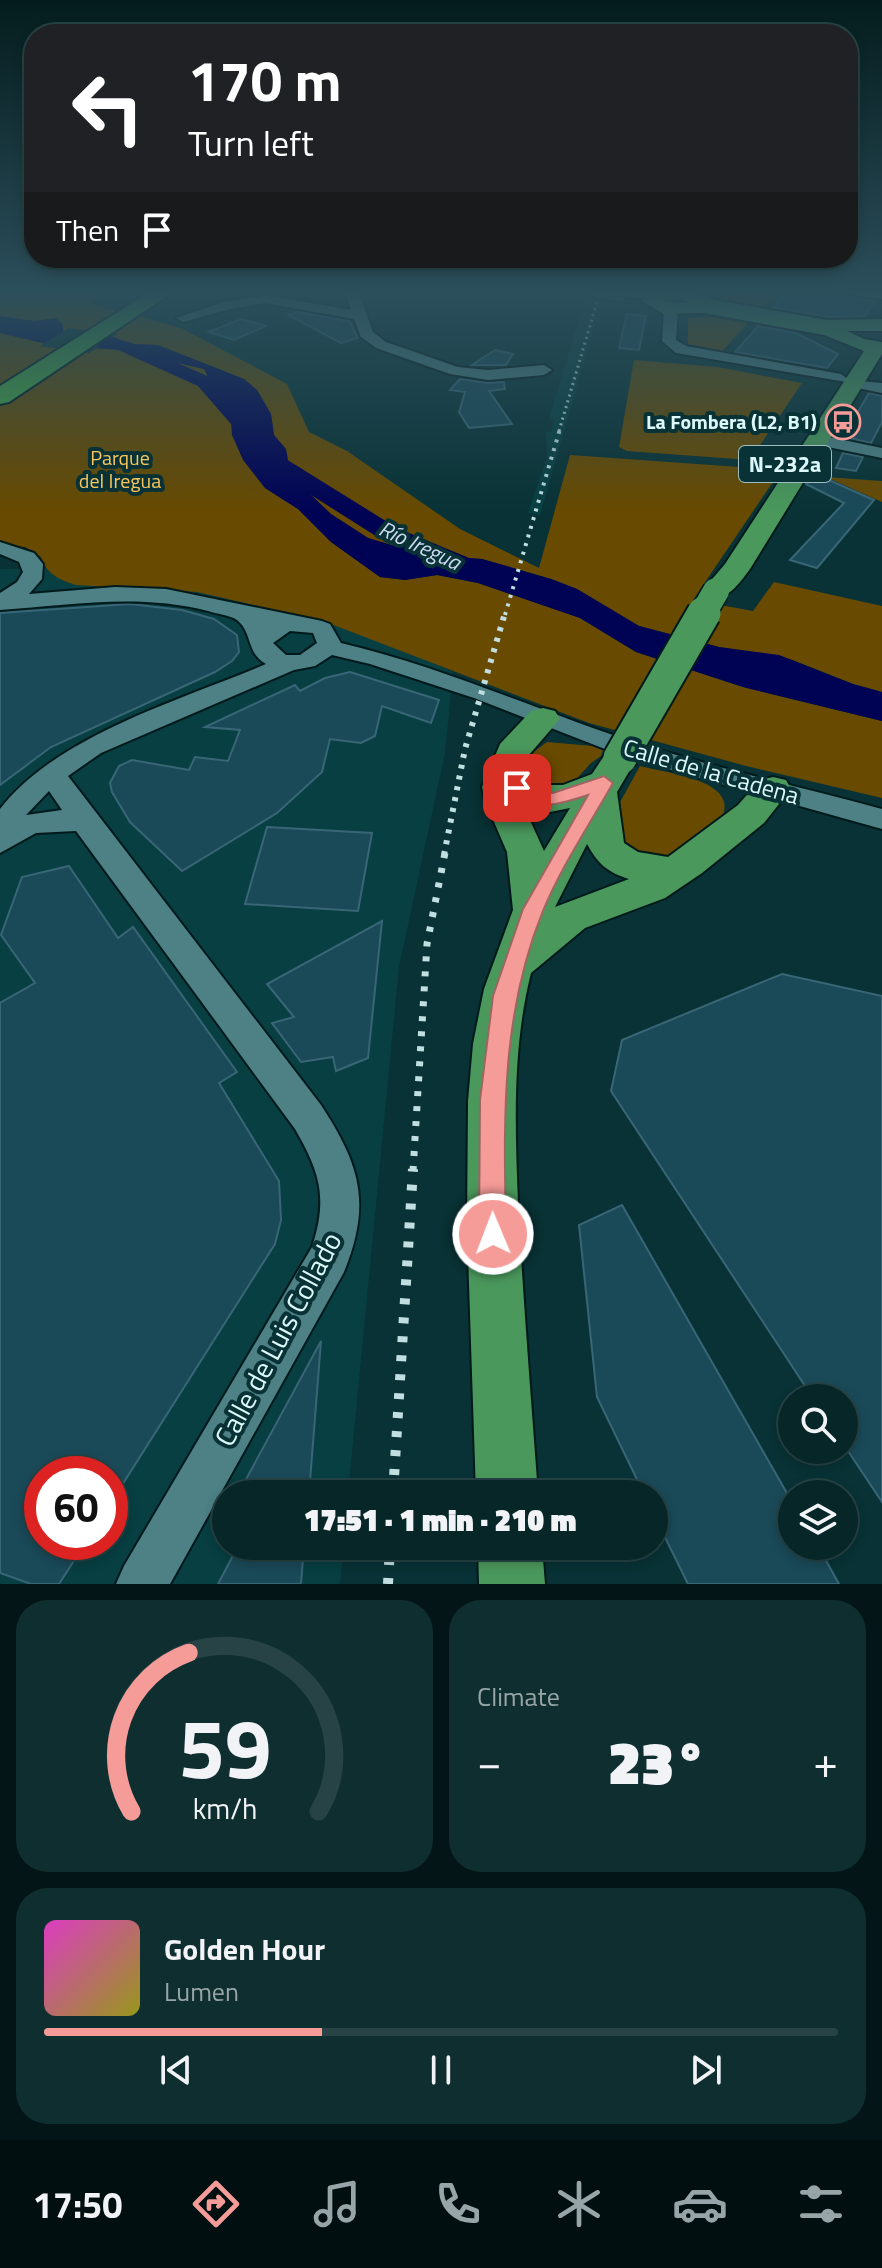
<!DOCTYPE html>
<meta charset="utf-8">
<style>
:root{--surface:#062628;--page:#0f2e30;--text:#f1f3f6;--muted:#98a5a8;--line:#274345;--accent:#f59b98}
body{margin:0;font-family:"Titillium Web",sans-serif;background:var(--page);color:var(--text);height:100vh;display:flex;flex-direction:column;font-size:30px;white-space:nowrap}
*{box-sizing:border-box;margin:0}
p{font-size:26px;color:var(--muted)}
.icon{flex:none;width:44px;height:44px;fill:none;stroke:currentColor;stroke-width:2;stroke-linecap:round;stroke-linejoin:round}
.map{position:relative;height:1584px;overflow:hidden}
.details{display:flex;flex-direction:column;gap:16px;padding:16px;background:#031516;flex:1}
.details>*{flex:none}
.hud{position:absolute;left:24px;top:24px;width:834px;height:244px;border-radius:32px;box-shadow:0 4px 12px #0003,0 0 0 2px var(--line);background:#202124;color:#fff;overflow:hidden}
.tools{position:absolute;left:778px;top:1384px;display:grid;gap:16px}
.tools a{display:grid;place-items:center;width:80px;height:80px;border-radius:50%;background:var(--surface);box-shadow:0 4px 12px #0003,0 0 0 2px var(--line);font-size:40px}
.speed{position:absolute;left:24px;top:1456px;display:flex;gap:16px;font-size:40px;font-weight:700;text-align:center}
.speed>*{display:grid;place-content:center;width:104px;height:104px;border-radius:50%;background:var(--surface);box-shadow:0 4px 12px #0003,0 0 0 2px var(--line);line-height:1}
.speed .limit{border:12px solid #d22;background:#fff;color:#111}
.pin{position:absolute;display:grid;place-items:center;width:68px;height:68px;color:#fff;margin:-34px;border-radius:16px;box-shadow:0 4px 12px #0006}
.me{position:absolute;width:88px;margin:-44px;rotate:359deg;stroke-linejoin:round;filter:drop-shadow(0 0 6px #0008)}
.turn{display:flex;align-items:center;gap:28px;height:168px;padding:0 32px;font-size:36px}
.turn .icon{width:104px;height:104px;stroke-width:2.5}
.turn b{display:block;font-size:56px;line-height:68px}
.then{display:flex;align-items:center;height:76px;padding:0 32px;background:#0003;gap:16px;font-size:30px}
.big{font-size:60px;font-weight:800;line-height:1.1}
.details .tile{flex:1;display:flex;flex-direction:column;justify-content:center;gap:12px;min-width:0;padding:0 28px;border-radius:32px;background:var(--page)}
.details .dial{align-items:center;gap:0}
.dial svg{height:208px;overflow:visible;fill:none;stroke:var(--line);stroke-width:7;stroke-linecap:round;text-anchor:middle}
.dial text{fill:var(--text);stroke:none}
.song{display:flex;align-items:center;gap:24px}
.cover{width:96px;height:96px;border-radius:12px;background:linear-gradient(135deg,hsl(310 70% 55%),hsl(60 70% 35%))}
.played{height:8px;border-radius:4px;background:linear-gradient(90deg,var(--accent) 35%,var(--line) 35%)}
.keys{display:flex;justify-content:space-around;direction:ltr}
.heat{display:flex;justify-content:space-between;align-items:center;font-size:44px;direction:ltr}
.details .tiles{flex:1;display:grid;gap:16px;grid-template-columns:1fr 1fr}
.tile:last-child{grid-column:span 2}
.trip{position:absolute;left:212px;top:1480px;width:456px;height:80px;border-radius:40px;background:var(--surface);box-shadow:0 4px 12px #0003,0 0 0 2px var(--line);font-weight:800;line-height:80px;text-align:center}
.tabs{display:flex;height:128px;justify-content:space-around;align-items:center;background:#020f10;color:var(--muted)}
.tabs .icon{width:56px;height:56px}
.tabs .current{color:var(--accent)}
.tabs b{font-size:36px;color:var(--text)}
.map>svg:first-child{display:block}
.built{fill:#073f42;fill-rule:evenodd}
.green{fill:#684a00}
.water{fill:#000254}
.pier{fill:#083235}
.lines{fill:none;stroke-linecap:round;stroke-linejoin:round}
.river{fill:#000254;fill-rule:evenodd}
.building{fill:#1a4958;stroke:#396676;stroke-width:2}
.minor-casing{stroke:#00191b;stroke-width:4}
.major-casing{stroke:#00191b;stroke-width:4}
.highway-casing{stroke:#00191b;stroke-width:4}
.minor{fill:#4d8185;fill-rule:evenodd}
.major{fill:#4a985c;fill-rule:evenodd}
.highway{fill:#48a741;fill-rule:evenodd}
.rail-far4{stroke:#c1dee0;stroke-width:3;stroke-dasharray:2 4;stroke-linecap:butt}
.rail-far3{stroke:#c1dee0;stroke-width:4;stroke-dasharray:3 6;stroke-linecap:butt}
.rail-far2{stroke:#c1dee0;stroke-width:6;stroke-dasharray:4 7;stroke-linecap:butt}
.rail-far1{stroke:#c1dee0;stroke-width:7;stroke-dasharray:5 10;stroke-linecap:butt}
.rail{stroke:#c1dee0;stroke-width:10;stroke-dasharray:6 13;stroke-linecap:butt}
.minor-bridge-casing{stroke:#00191b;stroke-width:17;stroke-linecap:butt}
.major-bridge-far1-casing{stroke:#00191b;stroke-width:29;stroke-linecap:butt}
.major-bridge-casing{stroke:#00191b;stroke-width:37;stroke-linecap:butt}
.minor-bridge{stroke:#4d8185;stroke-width:15}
.major-bridge-far1{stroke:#4a985c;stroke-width:26}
.major-bridge{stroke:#4a985c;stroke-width:33}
.route{fill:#f59b98;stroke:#9f6563;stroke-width:2}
.labels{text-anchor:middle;stroke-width:8;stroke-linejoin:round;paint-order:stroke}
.far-poi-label{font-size:20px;font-weight:bold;fill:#ddf8fa;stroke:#083235;text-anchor:end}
.far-park-label{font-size:20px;fill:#f9c55c;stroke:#083235}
.shield{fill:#083235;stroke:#9dbdbf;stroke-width:2}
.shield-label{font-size:22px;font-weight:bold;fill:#ddf8fa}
.far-water-label{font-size:22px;font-style:italic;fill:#cddaf0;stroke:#083235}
.street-label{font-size:24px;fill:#ddf8fa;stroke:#083235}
.near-street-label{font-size:28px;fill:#ddf8fa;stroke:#083235}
</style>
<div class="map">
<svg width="882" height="1584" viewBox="0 0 882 1584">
<rect width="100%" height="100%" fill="#083235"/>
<g class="built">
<path d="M 588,290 L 604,290 L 603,296 L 540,515 L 528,513 L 547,458 L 546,431 L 551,432 L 554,420 L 549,419 Z"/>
<path d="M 124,567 L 363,630 L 453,672 L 445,753 L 399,967 L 348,1494 L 226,1494 L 226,1546 L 344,1546 L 340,1584 L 0,1584 L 0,569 ZM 42,1474 L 110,1474 L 110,1542 L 42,1542 Z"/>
</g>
<g class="green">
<path d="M 0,290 L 97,290 L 103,292 L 91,304 L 181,328 L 287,384 L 309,432 L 347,451 L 460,529 L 539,568 L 570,455 L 781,470 L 693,600 L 753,611 L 774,582 L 882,606 L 882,692 L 853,684 L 790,659 L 719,647 L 639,626 L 577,589 L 551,579 L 482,559 L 425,555 L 368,538 L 331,514 L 290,475 L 287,453 L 274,435 L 271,414 L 257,390 L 244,379 L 158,345 L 129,344 L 113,337 L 63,331 L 63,325 L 56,318 L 34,321 L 0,316 Z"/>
<path d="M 723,290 L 778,290 L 762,309 L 724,302 Z"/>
<path d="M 711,317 L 748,323 L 722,351 L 688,344 L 688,318 Z"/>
<path d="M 0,333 L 48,344 L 122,350 L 204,369 L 231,422 L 233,435 L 243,459 L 265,488 L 298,509 L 331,542 L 380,577 L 405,580 L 437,575 L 478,583 L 580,618 L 636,652 L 743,687 L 882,721 L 882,798 L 746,766 L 589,723 L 323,621 L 197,592 L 76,585 C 60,580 46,574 41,557 L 25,547 L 0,544 Z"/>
<path d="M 634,360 L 718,367 L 802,383 L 750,460 L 627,451 L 619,447 Z"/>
<path d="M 826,477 L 882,481 L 882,502 Z"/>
<path d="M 547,742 L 604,747 L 601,756 L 591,763 L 569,787 L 530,787 L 521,768 L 524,759 Z"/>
<path d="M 640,766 C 666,773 745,780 720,822 L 661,860 L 622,851 L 613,815 Z"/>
</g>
<path class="water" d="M 0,316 L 34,321 L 56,318 L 63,325 L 63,331 L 114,337 L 129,344 L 158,345 L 244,379 L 257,390 L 271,414 L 274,435 L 286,449 L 290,475 L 331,514 L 368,538 L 425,555 L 482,559 L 551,579 L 577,589 L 639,626 L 719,647 L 779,655 L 853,684 L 882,692 L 882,721 L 743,687 L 636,652 L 580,618 L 478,583 L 437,575 L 405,580 L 380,577 L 331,542 L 298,509 L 265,488 L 243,460 L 232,435 L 231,422 L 204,369 L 122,350 L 55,346 L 0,333 Z"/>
<path class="pier" d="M 69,328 L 111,333 L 117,334 L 89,353 L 40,346 Z"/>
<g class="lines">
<path class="river" d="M 102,336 L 130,342 L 212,378 L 286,459 L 397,528 L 493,568 L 497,574 L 493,580 L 475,580 L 379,538 L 270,469 L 198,386 L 118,350 L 96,345 L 93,341 Z"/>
</g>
<g class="building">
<path d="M 789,290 L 837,290 L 847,297 L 875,301 L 865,316 L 827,317 L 773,307 Z"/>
<path d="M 297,312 L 349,321 L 358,338 L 341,343 L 288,315 Z"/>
<path d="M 627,314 L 646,316 L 639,350 L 619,348 Z"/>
<path d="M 241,319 L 266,326 L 234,340 L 209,332 Z"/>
<path d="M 758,326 L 796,333 L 838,354 L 827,368 L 735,352 Z"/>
<path d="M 495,350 L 513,354 L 506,365 L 472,365 Z"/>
<path d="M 460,379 L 488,383 L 504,382 L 505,389 L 489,391 L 512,424 L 469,428 L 459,412 L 465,392 L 450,390 Z"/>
<path d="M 869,393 L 882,396 L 882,422 L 871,443 L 850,438 L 851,435 L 845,434 Z"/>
<path d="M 843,453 L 863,457 L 856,471 L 836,468 Z"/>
<path d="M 813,473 L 874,500 L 817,568 L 790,560 L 844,503 L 806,484 Z"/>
<path d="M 130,604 L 182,610 L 214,619 L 237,635 L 239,652 L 232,661 L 215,672 L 51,747 L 0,785 L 0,613 Z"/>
<path d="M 350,672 L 439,700 L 431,723 L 382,706 L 375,736 L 361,743 L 330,739 L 322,772 L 277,813 L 182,871 L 130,822 L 112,792 L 110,783 L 119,766 L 132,760 L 189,770 L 195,757 L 228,761 L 240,730 L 205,727 L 295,685 L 300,691 L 325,678 Z"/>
<path d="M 267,827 L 372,833 L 358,911 L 245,904 Z"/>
<path d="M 69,866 L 118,938 L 133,927 L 237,1072 L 219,1083 L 279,1181 L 281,1220 L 275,1244 L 110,1504 L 110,1474 L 42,1474 L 42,1542 L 86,1542 L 59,1584 L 31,1584 L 0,1573 L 0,1003 L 35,983 L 1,935 L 22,877 Z"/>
<path d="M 382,921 L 368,1058 L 336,1071 L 333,1057 L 301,1062 L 272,1023 L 294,1017 L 267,984 Z"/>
<path d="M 782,974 L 882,996 L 882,1502 L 844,1445 L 844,1398 L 813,1398 L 611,1091 L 622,1040 Z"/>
<path d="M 622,1205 L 792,1502 L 792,1546 L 818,1546 L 839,1584 L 688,1584 L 654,1515 L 654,1494 L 644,1494 L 597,1397 L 579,1225 Z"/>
<path d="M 321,1341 L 309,1494 L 238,1494 Z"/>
<path d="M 238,1546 L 304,1546 L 301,1584 L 218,1584 Z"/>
</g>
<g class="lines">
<g class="minor-casing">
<g id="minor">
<path d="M 344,290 L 358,290 L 373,332 L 386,342 L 458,367 L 488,370 L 544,365 L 552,370 L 544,375 L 488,380 L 450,374 L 376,348 L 361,337 L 354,319 L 266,303 L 230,309 L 183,322 L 176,318 L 223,302 L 266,295 L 351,310 Z"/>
<path d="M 597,290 L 637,290 L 662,296 L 655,300 L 604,294 Z"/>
<path d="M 840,290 L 882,291 L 882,299 L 847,294 Z"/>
<path d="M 671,306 L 678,310 L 676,340 L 686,346 L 841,374 L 849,380 L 882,383 L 882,393 L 848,386 L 846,382 L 676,353 L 662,341 L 664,310 Z"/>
<path d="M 819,435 L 882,448 L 882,458 L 813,444 L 810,440 Z"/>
<path d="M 0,542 L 34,553 L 43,564 L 42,579 L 29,594 L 115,587 L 166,589 L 322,621 L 330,624 L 341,643 C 447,668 542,713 646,746 C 724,770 804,788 882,809 L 882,829 L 628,758 L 474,698 L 370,664 L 332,655 L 315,666 L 294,670 L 101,753 L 68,776 L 321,1105 C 360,1165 372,1203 344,1272 L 170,1584 L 116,1584 L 124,1566 L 312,1247 C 328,1198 320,1172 295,1129 L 76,831 L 36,833 L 0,853 L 0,809 C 57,735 181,700 266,664 C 246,653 253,633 237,620 C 230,615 216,614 208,611 C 139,593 70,605 0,610 L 0,593 L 17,582 L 23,572 L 19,562 L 0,554 ZM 290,631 L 313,633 L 317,643 L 300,655 L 286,655 L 273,643 ZM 49,791 L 62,810 L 26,815 Z"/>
</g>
</g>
<g class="major-casing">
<g id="major">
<path d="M 660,290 L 685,290 L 715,300 L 827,320 L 882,319 L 882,331 L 847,331 L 864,339 L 882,342 L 882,354 L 750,569 C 738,585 727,602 706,597 L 702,591 L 725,564 L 864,351 L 824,335 L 704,313 L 664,314 L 641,301 ZM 679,299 L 689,303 L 662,301 L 664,300 Z"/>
<path d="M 543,708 L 555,711 L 560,719 L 528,756 L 523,771 L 539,785 L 563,785 L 592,774 L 608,750 L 620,746 L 632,750 L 637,758 L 617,792 L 624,843 L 638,852 L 668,857 L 738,805 L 760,780 L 773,777 L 786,780 L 791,789 L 764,823 L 702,873 L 665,898 L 585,928 L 531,973 C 512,1048 515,1126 518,1203 C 523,1300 531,1397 538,1494 L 476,1494 L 467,1224 L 468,1101 L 473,1044 L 484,989 L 513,910 L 507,852 L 485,801 L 482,787 L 500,744 L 531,711 ZM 524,807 L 550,812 L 570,808 L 544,851 ZM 587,844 C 598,864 607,872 629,879 L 555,907 Z"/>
<path d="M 478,1546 L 542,1546 L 545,1584 L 479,1584 Z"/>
</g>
</g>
<g class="highway-casing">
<path id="highway" d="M 153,290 L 176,290 L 9,402 L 0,404 L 0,386 Z"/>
</g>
<use href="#minor" class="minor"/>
<use href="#major" class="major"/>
<use href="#highway" class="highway"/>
<path class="rail-far4" d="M 559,431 L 600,292"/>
<path class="rail-far3" d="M 505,615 L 560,429"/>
<path class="rail-far2" d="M 444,855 L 465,749 L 505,613"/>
<path class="rail-far1" d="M 413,1171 L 427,944 L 445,853"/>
<g class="rail">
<path d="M 393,1494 L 413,1169"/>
<path d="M 388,1584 L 390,1546"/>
</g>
<g class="minor-bridge-casing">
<path id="minor-bridge" d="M 598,290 L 620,293"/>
</g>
<g class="major-bridge-far1-casing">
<path id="major-bridge-far1" d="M 702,615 L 716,591"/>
</g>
<g class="major-bridge-casing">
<path id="major-bridge" d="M 620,758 L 704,613"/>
</g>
<use href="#minor-bridge" class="minor-bridge"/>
<use href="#major-bridge-far1" class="major-bridge-far1"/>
<use href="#major-bridge" class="major-bridge"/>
</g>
<linearGradient id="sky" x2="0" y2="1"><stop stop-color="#041c1d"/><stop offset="0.57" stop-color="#2c4f5c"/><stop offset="1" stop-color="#2c4f5c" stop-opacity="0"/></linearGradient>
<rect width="882" height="512" fill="url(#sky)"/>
<path class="route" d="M 604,776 L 613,783 C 590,824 561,867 543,911 C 500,1016 504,1123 506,1234 L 502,1244 L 493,1248 L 483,1244 L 479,1234 L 480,1100 L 493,996 L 523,909 L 588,795 C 561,804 529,815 508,788 L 517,782 L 541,793 L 553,793 Z"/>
<defs>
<g id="bus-ring" transform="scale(1.8)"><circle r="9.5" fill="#083235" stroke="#f59b98" stroke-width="1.5"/><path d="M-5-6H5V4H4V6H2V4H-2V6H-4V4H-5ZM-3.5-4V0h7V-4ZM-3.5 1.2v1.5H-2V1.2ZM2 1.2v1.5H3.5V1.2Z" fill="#f59b98"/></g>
</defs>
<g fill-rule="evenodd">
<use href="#bus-ring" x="843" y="422"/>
</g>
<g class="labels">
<g class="far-poi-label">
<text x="817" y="429">La Fombera (L2, B1)</text>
</g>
<g class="far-park-label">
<text x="120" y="465">Parque<tspan x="120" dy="23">del Iregua</tspan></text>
</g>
<rect class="shield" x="739" y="446" width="92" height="36" rx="6"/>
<g class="shield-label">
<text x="785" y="472">N-232a</text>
</g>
<g class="far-water-label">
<text transform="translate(420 545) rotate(25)" y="8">Río Iregua</text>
</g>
<g class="street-label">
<text transform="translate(711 772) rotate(16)" y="8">Calle de la Cadena</text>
</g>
<g class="near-street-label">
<text transform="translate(278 1339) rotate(-62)" y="10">Calle de Luis Collado</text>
</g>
</g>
</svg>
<div class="tools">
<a><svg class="icon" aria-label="search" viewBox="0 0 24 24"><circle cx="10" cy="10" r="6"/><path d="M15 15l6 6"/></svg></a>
<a><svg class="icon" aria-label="layers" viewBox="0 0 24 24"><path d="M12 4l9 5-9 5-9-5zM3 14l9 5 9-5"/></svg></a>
</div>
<div class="speed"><div class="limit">60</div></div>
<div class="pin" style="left:517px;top:788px;background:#d93025"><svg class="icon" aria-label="arrive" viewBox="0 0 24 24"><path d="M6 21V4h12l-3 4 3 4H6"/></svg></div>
<svg class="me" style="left:493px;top:1234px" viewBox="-20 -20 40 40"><circle r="17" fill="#f59b98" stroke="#fff" stroke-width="3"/><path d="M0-11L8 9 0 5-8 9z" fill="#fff"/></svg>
<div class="trip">17:51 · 1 min · 210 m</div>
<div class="hud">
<div class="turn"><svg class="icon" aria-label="left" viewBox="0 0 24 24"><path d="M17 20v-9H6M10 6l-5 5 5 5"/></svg><div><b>170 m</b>Turn left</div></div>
<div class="then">Then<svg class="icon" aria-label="arrive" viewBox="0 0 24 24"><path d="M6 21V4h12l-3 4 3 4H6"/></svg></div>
</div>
</div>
<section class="details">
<div class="tiles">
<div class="tile dial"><svg viewBox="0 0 100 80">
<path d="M14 69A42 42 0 1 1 86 69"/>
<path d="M14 69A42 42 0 0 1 36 8" stroke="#f59b98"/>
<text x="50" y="56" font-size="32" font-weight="700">59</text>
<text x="50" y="72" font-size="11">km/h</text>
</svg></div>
<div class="tile"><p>Climate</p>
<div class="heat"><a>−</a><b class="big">23°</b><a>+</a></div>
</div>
<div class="tile">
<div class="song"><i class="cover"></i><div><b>Golden Hour</b><p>Lumen</p></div></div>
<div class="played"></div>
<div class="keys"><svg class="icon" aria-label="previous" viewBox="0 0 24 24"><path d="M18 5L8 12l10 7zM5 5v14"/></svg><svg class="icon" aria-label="pause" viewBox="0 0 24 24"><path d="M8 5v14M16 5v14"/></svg><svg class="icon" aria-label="next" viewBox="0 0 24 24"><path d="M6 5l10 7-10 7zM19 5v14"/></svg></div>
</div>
</div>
</section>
<nav class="tabs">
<b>17:50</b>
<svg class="icon current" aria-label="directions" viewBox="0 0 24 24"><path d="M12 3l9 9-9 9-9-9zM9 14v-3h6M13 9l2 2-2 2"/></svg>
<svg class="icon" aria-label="music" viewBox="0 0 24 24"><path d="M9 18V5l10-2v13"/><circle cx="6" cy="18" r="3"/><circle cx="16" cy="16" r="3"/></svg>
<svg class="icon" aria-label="phone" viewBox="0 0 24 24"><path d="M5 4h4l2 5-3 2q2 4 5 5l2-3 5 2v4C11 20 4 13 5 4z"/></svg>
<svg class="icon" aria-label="climate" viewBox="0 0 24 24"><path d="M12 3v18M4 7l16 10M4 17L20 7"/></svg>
<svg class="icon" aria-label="car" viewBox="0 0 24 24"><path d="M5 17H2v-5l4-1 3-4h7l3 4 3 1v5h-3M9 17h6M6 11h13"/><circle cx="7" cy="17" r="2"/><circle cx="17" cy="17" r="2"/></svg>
<svg class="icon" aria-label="filters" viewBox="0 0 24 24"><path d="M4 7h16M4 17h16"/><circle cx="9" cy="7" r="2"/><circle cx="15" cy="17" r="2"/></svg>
</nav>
